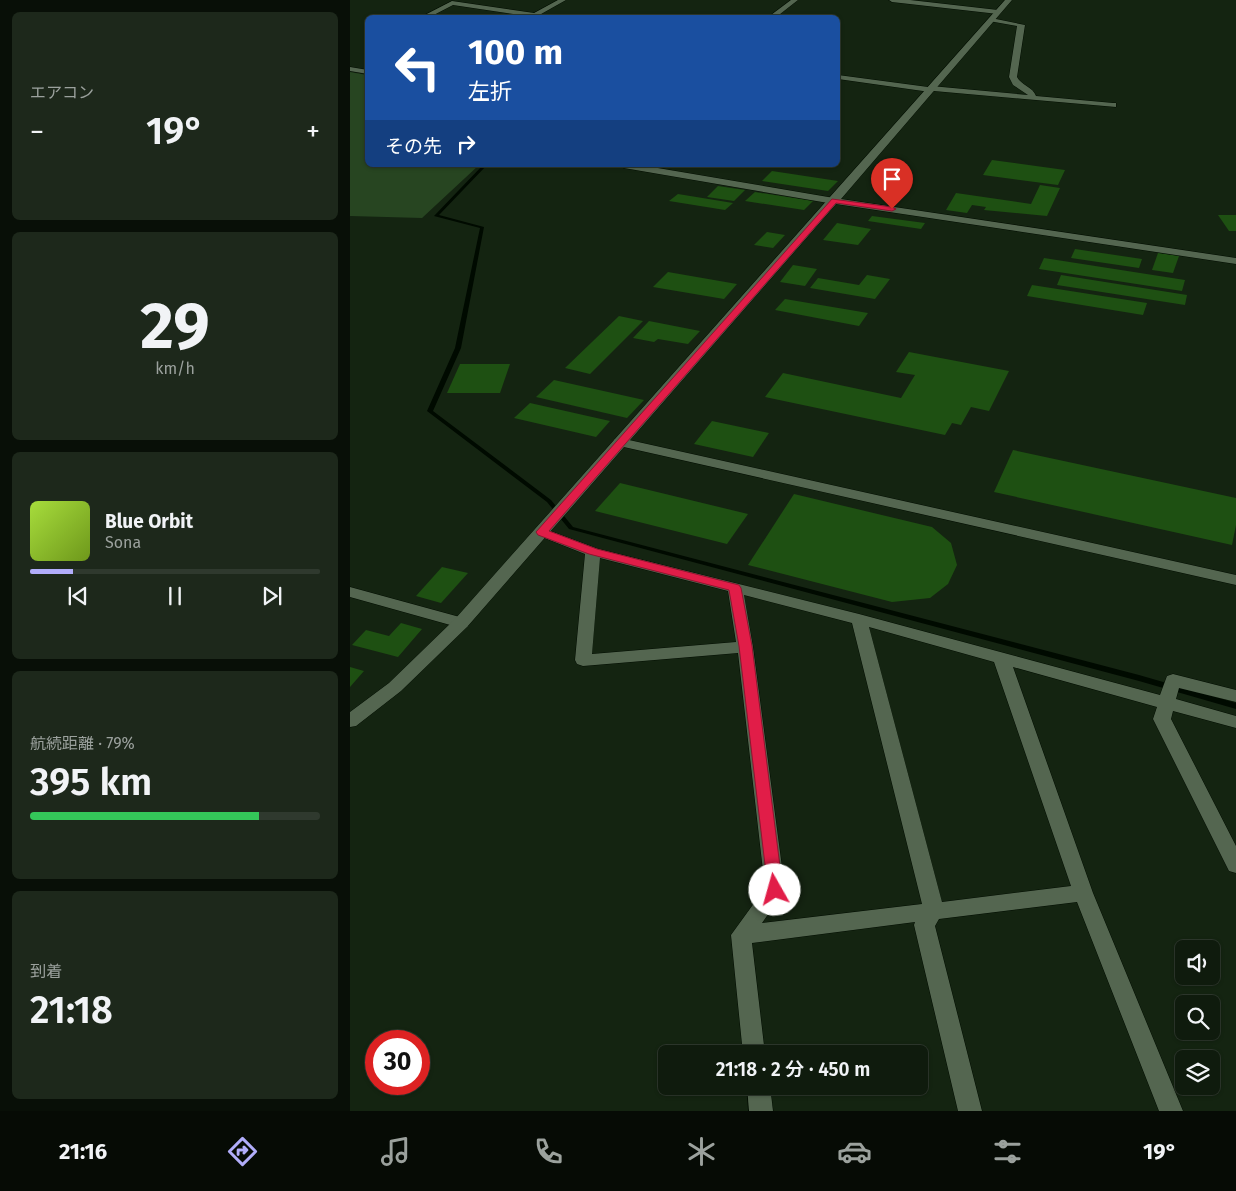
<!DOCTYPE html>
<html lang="ja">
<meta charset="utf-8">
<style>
:root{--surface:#0f1b0d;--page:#1d281b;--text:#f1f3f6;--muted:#9ba19d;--line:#2f392e;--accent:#b1adfa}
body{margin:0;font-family:"Fira Sans","Noto Sans JP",sans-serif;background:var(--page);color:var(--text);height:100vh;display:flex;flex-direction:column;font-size:19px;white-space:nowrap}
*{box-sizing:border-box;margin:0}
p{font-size:16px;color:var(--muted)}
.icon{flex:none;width:28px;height:28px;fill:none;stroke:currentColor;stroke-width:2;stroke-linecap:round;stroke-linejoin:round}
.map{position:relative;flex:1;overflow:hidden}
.details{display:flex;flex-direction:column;gap:12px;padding:12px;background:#080f07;width:350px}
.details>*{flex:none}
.hud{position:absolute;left:15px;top:15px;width:475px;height:152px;border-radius:8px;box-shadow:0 1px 4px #0004,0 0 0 1px var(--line);background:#1a4fa0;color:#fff;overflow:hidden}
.fabs{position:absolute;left:825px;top:940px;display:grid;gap:10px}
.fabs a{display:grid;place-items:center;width:45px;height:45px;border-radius:8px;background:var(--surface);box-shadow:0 1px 4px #0004,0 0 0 1px var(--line);font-size:25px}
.speed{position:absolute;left:15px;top:1030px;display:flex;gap:10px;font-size:25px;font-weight:700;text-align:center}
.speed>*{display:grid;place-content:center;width:65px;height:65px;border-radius:50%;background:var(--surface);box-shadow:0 1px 4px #0004,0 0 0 1px var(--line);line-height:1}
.speed .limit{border:8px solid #d22;background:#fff;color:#111}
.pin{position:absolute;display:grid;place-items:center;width:42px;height:42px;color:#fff;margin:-51px -21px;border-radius:50% 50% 50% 0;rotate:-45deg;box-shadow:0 0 5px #0007}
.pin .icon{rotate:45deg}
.me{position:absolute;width:55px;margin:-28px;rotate:353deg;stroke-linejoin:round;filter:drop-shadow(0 0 4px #0008)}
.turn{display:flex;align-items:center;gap:18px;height:105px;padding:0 20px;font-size:22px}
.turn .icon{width:65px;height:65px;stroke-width:2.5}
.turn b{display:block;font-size:35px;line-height:42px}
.then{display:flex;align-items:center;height:48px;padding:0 20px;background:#0003;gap:10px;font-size:19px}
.big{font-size:38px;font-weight:600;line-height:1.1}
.details .card{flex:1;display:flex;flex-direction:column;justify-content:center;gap:8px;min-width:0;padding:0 18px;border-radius:8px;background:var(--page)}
.details .dial{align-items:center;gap:0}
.dial b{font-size:65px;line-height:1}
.song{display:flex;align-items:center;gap:15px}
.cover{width:60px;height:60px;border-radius:8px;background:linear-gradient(135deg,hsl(80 70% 55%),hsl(80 70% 35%))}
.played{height:5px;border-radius:2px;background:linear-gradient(90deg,var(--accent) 15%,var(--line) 15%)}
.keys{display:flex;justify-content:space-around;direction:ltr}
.heat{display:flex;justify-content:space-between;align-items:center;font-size:28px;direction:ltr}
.charge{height:8px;border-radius:4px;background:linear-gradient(90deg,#34c759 79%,var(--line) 0)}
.trip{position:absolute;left:308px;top:1045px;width:270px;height:50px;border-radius:8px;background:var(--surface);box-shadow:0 1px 4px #0004,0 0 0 1px var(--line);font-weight:600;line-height:50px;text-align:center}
.tabs{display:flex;height:80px;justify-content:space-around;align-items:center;background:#060b05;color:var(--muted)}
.tabs .icon{width:35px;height:35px}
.tabs .current{color:var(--accent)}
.tabs b{font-size:22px;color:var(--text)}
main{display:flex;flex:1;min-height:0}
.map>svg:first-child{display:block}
.green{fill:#274521}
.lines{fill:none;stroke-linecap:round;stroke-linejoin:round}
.stream{fill:#000a00;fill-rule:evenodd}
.building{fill:#1e5012}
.street-casing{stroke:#020d01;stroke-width:1}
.secondary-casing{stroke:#020d01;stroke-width:1}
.street{fill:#546650;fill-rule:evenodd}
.secondary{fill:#546650;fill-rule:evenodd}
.route{fill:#e11d48;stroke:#92132f}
</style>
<main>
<section class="details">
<div class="card"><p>エアコン</p>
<div class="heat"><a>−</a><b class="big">19°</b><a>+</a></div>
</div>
<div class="card dial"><b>29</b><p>km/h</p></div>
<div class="card">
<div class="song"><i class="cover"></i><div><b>Blue Orbit</b><p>Sona</p></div></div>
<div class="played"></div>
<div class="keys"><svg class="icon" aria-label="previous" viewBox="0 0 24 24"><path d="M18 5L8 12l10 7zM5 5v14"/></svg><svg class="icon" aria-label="pause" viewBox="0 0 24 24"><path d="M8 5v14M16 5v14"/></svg><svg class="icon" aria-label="next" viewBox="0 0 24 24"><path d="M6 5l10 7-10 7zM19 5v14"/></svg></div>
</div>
<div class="card"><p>航続距離 · 79%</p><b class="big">395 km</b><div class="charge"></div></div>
<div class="card"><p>到着</p><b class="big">21:18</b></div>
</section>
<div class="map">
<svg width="886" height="1111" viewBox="0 0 886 1111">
<rect width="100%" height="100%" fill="#142411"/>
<path class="green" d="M 0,72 L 17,75 L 18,165 L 129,165 L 72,218 L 0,216 Z"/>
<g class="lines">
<path class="stream" d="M 133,165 L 137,165 L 89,215 L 134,227 L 111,348 L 83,411 L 201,500 L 223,527 L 789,675 L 886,703 L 886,709 L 789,681 L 219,529 L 197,502 L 77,411 L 105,348 L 130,228 L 84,216 Z"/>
</g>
<g class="building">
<path d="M 642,160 L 715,170 L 708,185 L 633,175 Z"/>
<path d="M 422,171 L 488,181 L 478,191 L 412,181 Z"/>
<path d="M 690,185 L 710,188 L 697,216 L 634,210 L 636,207 L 622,205 L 617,213 L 596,210 L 606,193 L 681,204 Z"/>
<path d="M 368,186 L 395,190 L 384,201 L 357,197 Z"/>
<path d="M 405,192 L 463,201 L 454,210 L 395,201 Z"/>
<path d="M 328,194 L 383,203 L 375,210 L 319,201 Z"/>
<path d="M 868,215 L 886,215 L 886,231 L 879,231 Z"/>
<path d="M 522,216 L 575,223 L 571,229 L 518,221 Z"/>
<path d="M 487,223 L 521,229 L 508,245 L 473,240 Z"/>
<path d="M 417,232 L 435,235 L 423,248 L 404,245 Z"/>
<path d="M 725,249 L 792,259 L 789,268 L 721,258 Z"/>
<path d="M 808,253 L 829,256 L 823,273 L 802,270 Z"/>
<path d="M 694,258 L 835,280 L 832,291 L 689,269 Z"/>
<path d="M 443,265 L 467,269 L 455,286 L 430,282 Z"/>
<path d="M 318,272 L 387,284 L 374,299 L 303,287 Z"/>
<path d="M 517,275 L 540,279 L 525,299 L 460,288 L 468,278 L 509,285 Z"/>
<path d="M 711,275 L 837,295 L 835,305 L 707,285 Z"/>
<path d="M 682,285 L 797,303 L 793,315 L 677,296 Z"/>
<path d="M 435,299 L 518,313 L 509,326 L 425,310 Z"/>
<path d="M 269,316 L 293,321 L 240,374 L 215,368 Z"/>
<path d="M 299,321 L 350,331 L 338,344 L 308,339 L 304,342 L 283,338 Z"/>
<path d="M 559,352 L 659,371 L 639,411 L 621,407 L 611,425 L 602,423 L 595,435 L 415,397 L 433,373 L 551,398 L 565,375 L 546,372 Z"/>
<path d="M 110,364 L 160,364 L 150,393 L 97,393 Z"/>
<path d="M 204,380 L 294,400 L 277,418 L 186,397 Z"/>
<path d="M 180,403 L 260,421 L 246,437 L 164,418 Z"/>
<path d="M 362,421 L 419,433 L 403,457 L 344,444 Z"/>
<path d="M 663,450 L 886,498 L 886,525 L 882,545 L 644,492 Z"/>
<path d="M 270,483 L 398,514 L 377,544 L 245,511 Z"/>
<path d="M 444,494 L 582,527 L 601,543 L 607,565 L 598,584 L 580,598 L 542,602 L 398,565 Z"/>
<path d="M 92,567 L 118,573 L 91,603 L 66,596 Z"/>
<path d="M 51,623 L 72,629 L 48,657 L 2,645 L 16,630 L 39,636 Z"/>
<path d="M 0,667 L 14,671 L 0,687 Z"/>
</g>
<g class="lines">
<g class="street-casing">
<g id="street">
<path d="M 441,0 L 448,0 L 425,18 L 417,18 Z"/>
<path d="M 539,0 L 560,0 L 648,10 L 651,12 L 648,14 L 542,2 Z"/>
<path d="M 102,1 L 184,13 L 187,15 L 184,17 L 103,5 L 78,18 L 69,18 Z"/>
<path d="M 641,18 L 675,25 L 667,77 C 671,85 683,87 686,96 L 763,103 L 766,103 L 766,107 L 584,91 L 580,92 L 488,79 L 488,75 L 578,87 L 581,86 L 678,95 L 663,85 L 659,77 L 667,26 L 639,21 L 639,19 Z"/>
<path d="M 0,67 L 18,70 L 18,74 L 0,71 Z"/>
<path d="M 269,165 L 290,165 L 484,198 L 489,201 L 484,204 L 274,168 Z"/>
<path d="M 270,438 L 886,575 L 886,585 L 265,445 L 263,442 L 265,439 Z"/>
<path d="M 192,528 L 248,549 L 509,614 L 810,695 L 817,676 L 823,674 L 886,690 L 886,702 L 829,688 L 826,699 L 886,716 L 886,728 L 823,711 L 821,719 L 886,846 L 886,873 L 879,871 L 803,719 L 807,707 L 663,667 L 743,893 L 833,1111 L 809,1111 L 727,902 L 589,919 L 585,926 L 632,1111 L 608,1111 L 564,925 L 565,922 L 402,943 L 415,1054 L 393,1054 L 381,935 L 415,888 L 388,653 L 233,666 L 227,664 L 225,660 L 235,554 L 187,535 L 185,532 L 187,529 ZM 250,558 L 378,591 L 386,642 L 242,654 ZM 394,595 L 502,623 L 572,904 L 412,923 L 435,890 L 403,647 ZM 519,627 L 644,662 L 721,886 L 592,902 Z"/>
<path d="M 0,587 L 117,619 L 119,623 L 117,627 L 111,628 L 0,597 Z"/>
<path d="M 397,1086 L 420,1086 L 423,1111 L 399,1111 Z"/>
</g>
</g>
<g class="secondary-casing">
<g id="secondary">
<path d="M 208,0 L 216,0 L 184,18 L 175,18 Z"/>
<path d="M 655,0 L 662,0 L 491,199 L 886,258 L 886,264 L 486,204 L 117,627 L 51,691 L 6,726 L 0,727 L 0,712 L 39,683 L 105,619 Z"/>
</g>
</g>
<use href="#street" class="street"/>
<use href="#secondary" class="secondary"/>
</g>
<path class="route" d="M 482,199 L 542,207 L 546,209 L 542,211 L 486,203 L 199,531 L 247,549 L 389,585 L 391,588 L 402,646 L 433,890 L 430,894 L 425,896 L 420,894 L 418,890 L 389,646 L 379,590 L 239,554 L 188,535 L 186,532 Z"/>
</svg>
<div class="fabs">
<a><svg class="icon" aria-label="sound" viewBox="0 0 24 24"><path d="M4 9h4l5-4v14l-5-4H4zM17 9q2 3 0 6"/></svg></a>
<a><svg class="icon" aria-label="search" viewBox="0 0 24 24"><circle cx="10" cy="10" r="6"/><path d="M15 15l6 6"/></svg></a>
<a><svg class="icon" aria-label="layers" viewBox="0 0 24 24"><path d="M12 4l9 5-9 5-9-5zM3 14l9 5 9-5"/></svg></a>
</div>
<div class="speed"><div class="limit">30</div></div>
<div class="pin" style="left:542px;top:209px;background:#d93025"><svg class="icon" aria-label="arrive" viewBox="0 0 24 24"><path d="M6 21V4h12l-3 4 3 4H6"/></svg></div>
<svg class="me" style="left:425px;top:890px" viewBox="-20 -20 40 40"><circle r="19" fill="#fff"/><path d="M0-13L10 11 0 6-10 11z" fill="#e11d48"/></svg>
<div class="trip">21:18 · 2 分 · 450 m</div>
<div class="hud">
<div class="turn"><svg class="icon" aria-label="left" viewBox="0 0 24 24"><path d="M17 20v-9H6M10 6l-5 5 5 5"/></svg><div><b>100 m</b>左折</div></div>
<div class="then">その先<svg class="icon" aria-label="right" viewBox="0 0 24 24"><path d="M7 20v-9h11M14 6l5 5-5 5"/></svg></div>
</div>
</div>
</main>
<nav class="tabs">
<b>21:16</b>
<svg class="icon current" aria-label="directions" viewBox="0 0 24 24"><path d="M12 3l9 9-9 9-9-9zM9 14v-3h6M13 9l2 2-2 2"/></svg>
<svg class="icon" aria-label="music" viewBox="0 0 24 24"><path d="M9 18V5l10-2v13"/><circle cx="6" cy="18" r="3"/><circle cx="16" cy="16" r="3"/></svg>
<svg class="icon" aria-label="phone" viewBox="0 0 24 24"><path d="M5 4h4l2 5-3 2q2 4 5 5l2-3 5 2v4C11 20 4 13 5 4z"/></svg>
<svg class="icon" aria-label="climate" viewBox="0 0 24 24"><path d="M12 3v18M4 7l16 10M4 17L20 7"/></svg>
<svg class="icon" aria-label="car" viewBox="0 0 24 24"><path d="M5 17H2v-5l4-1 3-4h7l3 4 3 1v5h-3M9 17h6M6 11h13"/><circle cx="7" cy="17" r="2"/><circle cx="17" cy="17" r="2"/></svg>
<svg class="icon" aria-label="filters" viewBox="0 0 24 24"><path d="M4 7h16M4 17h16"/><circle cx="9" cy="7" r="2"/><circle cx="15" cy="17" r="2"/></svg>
<b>19°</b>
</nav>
